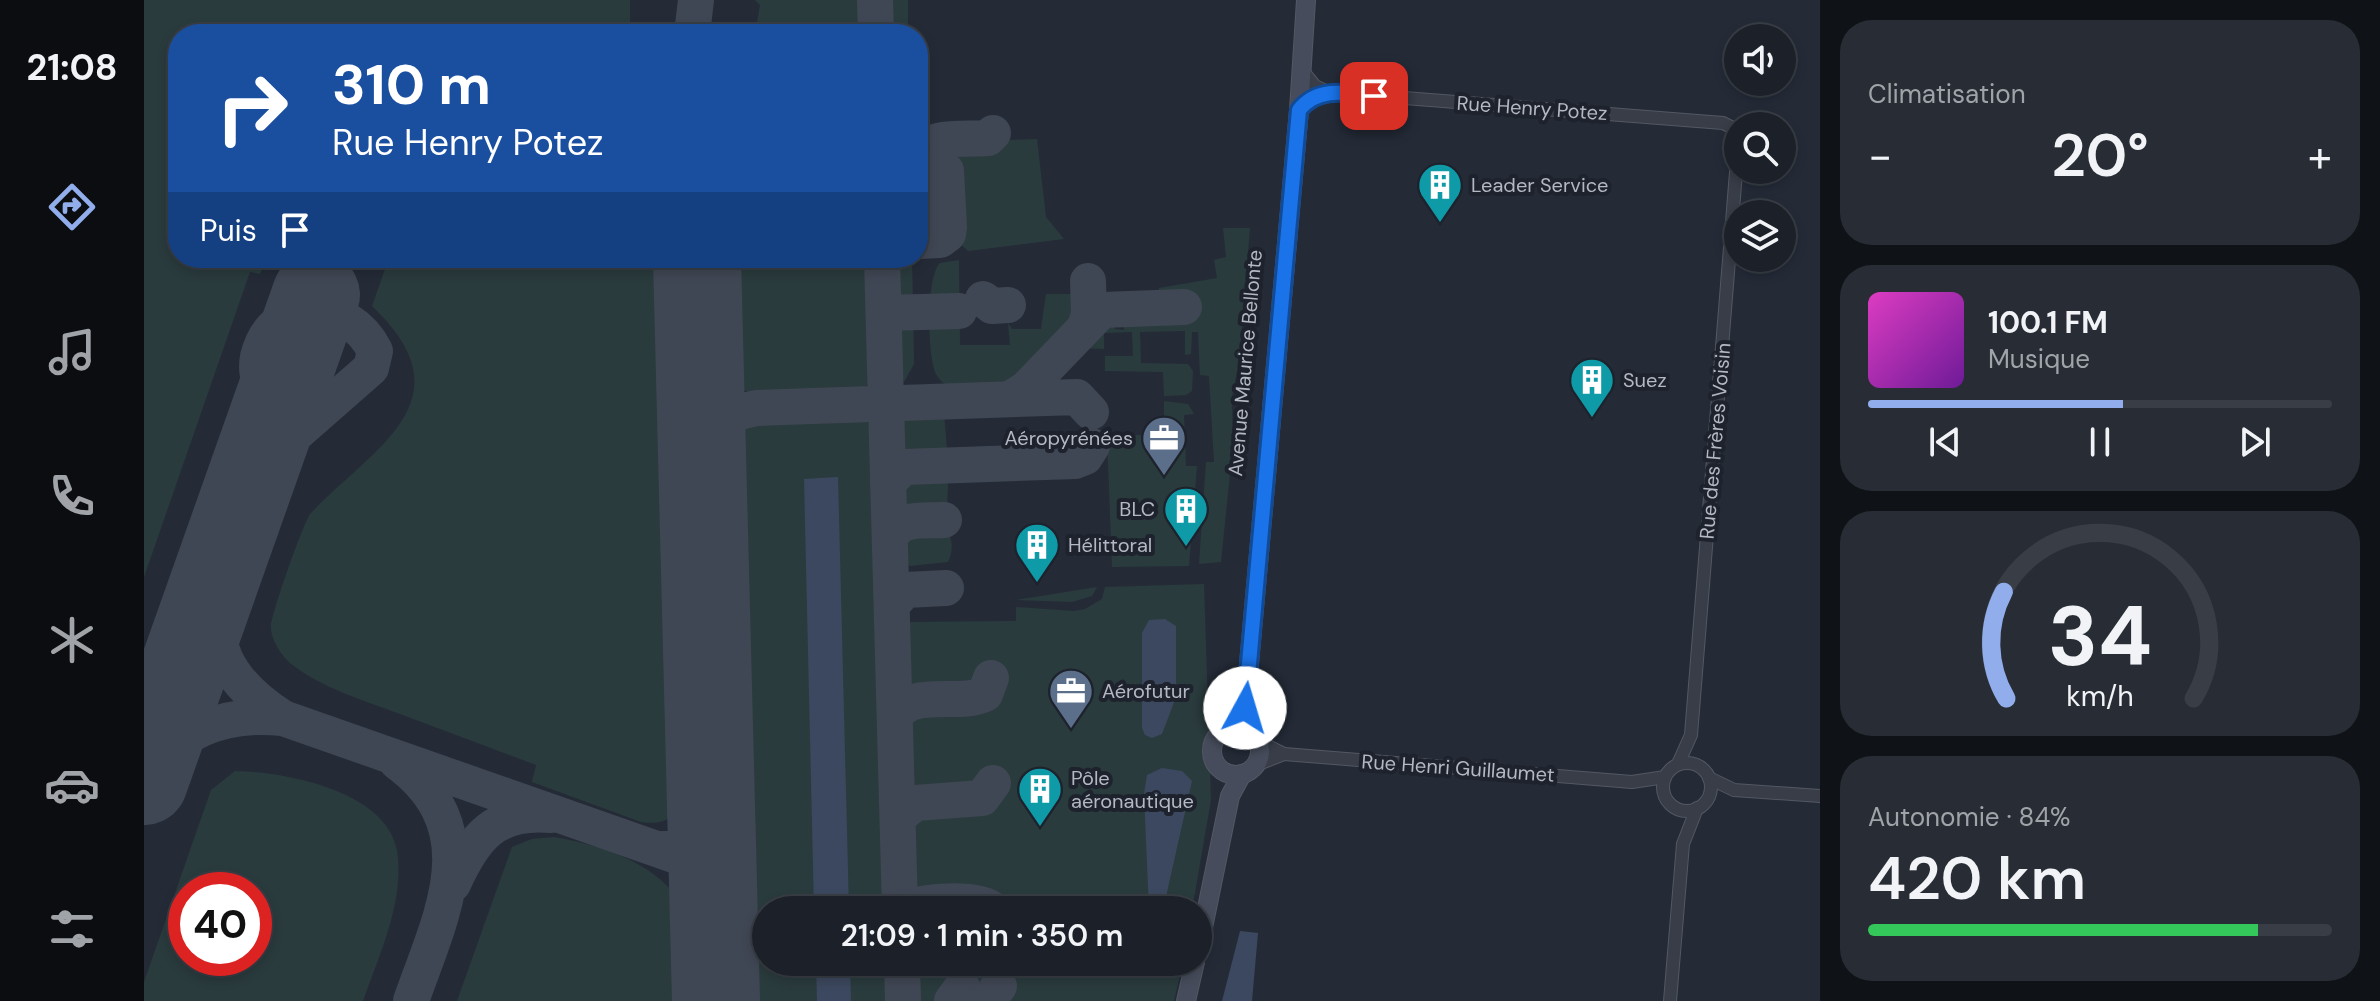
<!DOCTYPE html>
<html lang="fr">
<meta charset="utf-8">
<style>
:root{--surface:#1b2029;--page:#282d35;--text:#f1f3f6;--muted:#a0a3a8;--line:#393e46;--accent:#91adeb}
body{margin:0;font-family:"DM Sans",sans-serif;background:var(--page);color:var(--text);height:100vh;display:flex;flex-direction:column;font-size:30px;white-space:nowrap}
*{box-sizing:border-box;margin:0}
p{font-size:26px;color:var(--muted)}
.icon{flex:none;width:44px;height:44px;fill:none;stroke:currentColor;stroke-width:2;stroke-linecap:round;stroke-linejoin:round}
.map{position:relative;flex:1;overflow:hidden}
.panel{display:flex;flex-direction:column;gap:20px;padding:20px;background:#0f1217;width:560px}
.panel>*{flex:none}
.banner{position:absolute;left:24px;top:24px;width:760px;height:244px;border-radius:32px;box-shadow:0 4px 12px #0003,0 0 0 2px var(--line);background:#1a4fa0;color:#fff;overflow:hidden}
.fabs{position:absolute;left:1580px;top:24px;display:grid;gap:16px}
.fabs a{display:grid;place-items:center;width:72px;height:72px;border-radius:50%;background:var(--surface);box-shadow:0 4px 12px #0003,0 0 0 2px var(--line);font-size:40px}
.speed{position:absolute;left:24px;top:872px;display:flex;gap:16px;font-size:40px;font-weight:700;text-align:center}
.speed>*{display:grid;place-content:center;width:104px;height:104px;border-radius:50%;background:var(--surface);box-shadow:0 4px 12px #0003,0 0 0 2px var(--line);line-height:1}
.speed .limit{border:12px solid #d22;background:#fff;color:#111}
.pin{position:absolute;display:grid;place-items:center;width:68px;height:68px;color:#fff;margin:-34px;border-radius:16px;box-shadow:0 4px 12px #0006}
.me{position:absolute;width:88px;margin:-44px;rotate:6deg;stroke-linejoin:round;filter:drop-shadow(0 0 6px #0008)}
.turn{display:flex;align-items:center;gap:28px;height:168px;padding:0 32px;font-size:36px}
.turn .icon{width:104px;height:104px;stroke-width:2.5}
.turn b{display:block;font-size:56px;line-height:68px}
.then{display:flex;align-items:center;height:76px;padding:0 32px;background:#0003;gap:16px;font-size:30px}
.big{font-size:60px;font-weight:600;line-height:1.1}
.panel .widget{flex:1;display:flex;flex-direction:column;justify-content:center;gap:12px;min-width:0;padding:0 28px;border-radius:32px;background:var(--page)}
.panel .dial{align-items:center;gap:0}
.dial svg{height:208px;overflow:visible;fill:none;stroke:var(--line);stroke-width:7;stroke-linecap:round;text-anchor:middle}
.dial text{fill:var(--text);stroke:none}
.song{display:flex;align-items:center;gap:24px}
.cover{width:96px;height:96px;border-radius:12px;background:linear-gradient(135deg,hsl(310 70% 55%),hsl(280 70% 35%))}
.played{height:8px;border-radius:4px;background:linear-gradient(90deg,var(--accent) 55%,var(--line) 55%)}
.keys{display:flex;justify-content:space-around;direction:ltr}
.heat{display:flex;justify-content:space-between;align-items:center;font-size:44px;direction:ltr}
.charge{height:12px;border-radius:6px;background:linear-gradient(90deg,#34c759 84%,var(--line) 0)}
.trip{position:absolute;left:608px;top:896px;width:460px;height:80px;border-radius:40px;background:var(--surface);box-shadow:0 4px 12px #0003,0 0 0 2px var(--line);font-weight:600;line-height:80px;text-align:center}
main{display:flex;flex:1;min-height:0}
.tab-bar{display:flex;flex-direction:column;width:144px;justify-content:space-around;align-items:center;background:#0b0d10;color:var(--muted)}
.tab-bar .icon{width:56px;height:56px}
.tab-bar .on{color:var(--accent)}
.tab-bar b{font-size:36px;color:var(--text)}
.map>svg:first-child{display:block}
.green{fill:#2a3b3d;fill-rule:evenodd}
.water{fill:#3c485f}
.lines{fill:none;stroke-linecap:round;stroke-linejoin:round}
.taxiway{stroke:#404754;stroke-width:36}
.runway{stroke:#404754;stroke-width:88}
.street-casing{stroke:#535863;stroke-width:14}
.secondary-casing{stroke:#535863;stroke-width:20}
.street{stroke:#383d48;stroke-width:12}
.secondary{stroke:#464c5b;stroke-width:18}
.route-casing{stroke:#114b97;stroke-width:20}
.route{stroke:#1a73e8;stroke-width:14}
.labels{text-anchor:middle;stroke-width:8;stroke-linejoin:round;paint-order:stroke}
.street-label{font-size:20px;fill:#b3b8c4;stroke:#1d222d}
.poi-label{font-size:20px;fill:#b3b8c4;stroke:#1d222d;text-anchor:start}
</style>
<main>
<nav class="tab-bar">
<b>21:08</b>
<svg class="icon on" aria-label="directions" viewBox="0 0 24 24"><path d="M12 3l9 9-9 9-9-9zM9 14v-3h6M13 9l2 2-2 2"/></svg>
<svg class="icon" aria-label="music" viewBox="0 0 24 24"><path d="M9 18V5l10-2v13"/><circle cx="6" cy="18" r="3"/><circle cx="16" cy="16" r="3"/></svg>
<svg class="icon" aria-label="phone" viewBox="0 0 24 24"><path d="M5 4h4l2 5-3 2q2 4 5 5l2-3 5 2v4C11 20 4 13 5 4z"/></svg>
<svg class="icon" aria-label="climate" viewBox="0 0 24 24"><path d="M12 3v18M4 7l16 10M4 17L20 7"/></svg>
<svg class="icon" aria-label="car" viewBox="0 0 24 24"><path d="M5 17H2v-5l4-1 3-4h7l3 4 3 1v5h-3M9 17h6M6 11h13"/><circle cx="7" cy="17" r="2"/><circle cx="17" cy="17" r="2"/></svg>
<svg class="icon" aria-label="filters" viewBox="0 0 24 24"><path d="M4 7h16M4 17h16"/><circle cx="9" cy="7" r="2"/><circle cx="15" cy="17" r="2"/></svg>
</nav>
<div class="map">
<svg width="1676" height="1001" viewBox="0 0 1676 1001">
<rect width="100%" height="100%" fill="#242b37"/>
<g class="green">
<path d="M 0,0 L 486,0 L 486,34 L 34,34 L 34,258 L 122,258 L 116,274 L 106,272 L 0,577 Z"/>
<path d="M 722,0 L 723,34 L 611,34 L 616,5 L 611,0 Z"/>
<path d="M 742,0 L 764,0 L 764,34 L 743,34 Z"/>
<path d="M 893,139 L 902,217 L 920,239 L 824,251 L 813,241 L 812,152 L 857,149 L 863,140 Z"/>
<path d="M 784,175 L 790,176 L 795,186 L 796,226 L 785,230 Z"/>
<path d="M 1079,228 L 1106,228 L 1095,361 L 1088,397 L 1089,444 L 1077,562 L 1055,564 L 1062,462 L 1070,462 L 1065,376 L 1056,375 L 1054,332 L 1048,332 L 1047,354 L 1041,355 L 1041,331 L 996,332 L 997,363 L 1044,364 L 1049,371 L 1048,391 L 1042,395 L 1020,396 L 1019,372 L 961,371 L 961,356 L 989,356 L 988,332 L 960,333 L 960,349 L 937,348 L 894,388 L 961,319 L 969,323 L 971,329 L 980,330 L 980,319 L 1008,318 L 1009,326 L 1021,326 L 1018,314 L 1040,312 L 1039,303 L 1015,304 L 1015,288 L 1073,278 L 1070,260 L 1082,257 Z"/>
<path d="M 245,258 L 534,258 L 549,783 C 538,809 529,827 497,822 L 388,782 L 392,765 C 347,748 301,731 256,714 C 219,700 177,688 146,663 C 137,655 126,638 127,626 C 127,615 160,520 167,513 C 230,447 327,400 228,306 Z"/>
<path d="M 572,258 L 729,258 L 732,372 C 725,385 720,391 706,394 C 655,396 597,416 575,358 Z"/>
<path d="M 750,258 L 768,258 L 770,364 L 760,382 L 751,363 Z"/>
<path d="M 815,260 L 816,345 L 866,345 L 864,323 L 868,329 L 897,329 L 902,294 L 940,294 L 941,308 L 869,389 L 811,391 C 803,386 797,383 792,374 C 783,355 782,277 796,263 Z"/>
<path d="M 1020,401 L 1044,404 L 1050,414 L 1040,415 L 1042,466 L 1053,466 L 1045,566 L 968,567 L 963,435 L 1020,435 Z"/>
<path d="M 784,409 L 800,413 L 803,450 L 794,456 L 756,455 C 746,433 761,412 784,409 Z"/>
<path d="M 707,414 L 726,423 L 735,438 L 746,910 L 622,910 L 622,962 L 747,962 L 748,1001 L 593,1001 L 578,469 C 584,444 591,428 617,418 Z"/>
<path d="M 796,474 L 804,484 L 803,508 L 759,510 L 755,503 L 755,482 L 760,477 Z"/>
<path d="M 800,529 C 810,537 809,552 804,562 L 766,566 L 759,562 L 756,538 L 761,533 Z"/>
<path d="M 1060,584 L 1067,800 L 1048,910 L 765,910 L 761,626 L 764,622 L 872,621 L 872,607 L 930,611 L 941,609 L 958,599 L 961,587 Z"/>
<path d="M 953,587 L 948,596 L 928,602 L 872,600 Z"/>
<path d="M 91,771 C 141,772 243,791 253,851 C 261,901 235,955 219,1001 L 0,1001 L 0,982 L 67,790 ZM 42,890 L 110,890 L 110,958 L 42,958 Z"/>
<path d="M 410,837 C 468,847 534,870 550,933 C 556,953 552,980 553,1001 L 313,1001 L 368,847 L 388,839 Z"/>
<path d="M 766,962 L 1039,962 L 1030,1001 L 767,1001 Z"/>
</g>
<g class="water">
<path d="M 694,477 L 705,910 L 670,910 L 660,479 Z"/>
<path d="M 1021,619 L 1032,626 L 1032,697 L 1018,734 L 1008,738 L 1001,735 L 998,728 L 998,633 L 1005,620 Z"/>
<path d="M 1018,768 L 1038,771 L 1048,781 L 1019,910 L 1005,910 L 1000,794 L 1003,775 Z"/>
<path d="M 1096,931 L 1114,933 L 1108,1001 L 1078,1001 Z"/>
<path d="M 672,962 L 706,962 L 707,1001 L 673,1001 Z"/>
</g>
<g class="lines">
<g class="taxiway">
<path d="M 731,0 L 732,34"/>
<path d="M 548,34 L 552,0"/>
<path d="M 774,157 C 782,133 822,140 844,138 L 849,133"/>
<path d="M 774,166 L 794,166 L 802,171 L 805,227 L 804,234 L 796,240 L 774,241"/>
<path d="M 774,236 L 777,230 L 775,153"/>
<path d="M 738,258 L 756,910"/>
<path d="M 839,299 L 848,306 L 864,305"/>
<path d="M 740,313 L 815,311"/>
<path d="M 942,324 L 945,314 L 944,281"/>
<path d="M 868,398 L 882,389 L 958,310 L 1040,307"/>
<path d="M 558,476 C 564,430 564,417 613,408 L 933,397 L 947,412"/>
<path d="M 103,482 L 113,468 L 227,368 L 231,351 C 205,298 129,294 114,357 C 110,376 119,388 123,406 C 126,415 123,427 122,437"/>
<path d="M 744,482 L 760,467 L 931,461 L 941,457 L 948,446"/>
<path d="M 746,537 C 757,516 779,521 800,520"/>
<path d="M 73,576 C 65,644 81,681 139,718"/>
<path d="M 748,605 L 761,590 L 802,588"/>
<path d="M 751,717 C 766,687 815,707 841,694 L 847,678"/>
<path d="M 253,762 C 344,829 297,915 267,1001"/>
<path d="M 0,783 C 32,730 79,712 139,718 L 544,860 C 566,872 568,887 570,911"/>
<path d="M 754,817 L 771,803 L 838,798 L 849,783"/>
<path d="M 518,849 L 554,849 L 565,834 L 567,813"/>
<path d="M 309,884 C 330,837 351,810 407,815"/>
<path d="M 762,910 C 776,899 837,898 849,910"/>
<path d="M 758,962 L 759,1001"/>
<path d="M 808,1001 L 818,987"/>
<path d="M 844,1001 L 855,986"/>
</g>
<g class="runway">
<path d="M 553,258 L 572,1001"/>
<path d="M 0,781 L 172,295"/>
</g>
<g class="street-casing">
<g id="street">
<path d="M 1157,69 L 1171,86 L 1184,92 L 1579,123 L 1591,129 L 1594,139"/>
<path d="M 1114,741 L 1140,754 L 1488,782 L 1521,777"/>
<circle cx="1543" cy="787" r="24"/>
<path d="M 1534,764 L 1547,735 L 1594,147"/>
<path d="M 1112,765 L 1140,754"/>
<path d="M 1565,778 L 1590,790 L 1676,796"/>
<path d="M 1526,1001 L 1539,844 L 1553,808"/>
</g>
</g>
<g class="secondary-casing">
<g id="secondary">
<circle cx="1092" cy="751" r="24"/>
<path d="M 1084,728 L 1093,706 L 1094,692"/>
<path d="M 1107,731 L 1101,708 L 1155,110 L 1162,0"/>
<path d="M 1054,952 L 1086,796 L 1098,774"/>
<path d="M 1042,1001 L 1051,962"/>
</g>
</g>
<use href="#street" class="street"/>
<use href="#secondary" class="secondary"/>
</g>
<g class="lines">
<g class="route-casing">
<path id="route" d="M 1101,708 L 1155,110 C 1174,86 1203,93 1230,96"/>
</g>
<use href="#route" class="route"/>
</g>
<defs>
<g id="building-pin" transform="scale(2.3)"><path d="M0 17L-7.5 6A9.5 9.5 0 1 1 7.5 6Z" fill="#0f9aa8" stroke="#1d222d"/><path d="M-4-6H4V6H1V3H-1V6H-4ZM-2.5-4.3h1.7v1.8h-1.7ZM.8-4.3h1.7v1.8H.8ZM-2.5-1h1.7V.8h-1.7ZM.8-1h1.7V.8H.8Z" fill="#fff"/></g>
<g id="office-pin" transform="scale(2.3)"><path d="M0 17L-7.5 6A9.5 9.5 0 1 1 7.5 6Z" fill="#5c6f8a" stroke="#1d222d"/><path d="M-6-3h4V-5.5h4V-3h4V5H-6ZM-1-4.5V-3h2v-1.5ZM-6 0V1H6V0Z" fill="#fff"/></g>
</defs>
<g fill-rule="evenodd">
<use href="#building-pin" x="1296" y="185"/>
<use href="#building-pin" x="1448" y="380"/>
<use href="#office-pin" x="1020" y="438"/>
<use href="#building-pin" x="1042" y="509"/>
<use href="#building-pin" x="893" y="545"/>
<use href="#office-pin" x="927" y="691"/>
<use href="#building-pin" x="896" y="789"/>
</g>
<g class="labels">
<g class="street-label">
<text transform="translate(1388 108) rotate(4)" y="7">Rue Henry Potez</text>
<text transform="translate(1101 363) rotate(-85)" y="7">Avenue Maurice Bellonte</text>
<text transform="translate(1571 441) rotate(-85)" y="7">Rue des Frères Voisin</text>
<text transform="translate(1314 768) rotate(4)" y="7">Rue Henri Guillaumet</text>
</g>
<g class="poi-label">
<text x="1327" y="192">Leader Service</text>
<text x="1479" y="387">Suez</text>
<text x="989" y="445" text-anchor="end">Aéropyrénées</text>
<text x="1011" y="516" text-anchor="end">BLC</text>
<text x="924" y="552">Hélittoral</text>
<text x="958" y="698">Aérofutur</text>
<text x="927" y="785">Pôle<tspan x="927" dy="23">aéronautique</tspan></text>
</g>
</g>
</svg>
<div class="fabs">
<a><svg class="icon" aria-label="sound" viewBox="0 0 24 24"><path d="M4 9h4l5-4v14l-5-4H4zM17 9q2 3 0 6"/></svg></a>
<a><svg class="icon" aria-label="search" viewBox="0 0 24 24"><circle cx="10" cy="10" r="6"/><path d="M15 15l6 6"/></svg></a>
<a><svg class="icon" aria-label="layers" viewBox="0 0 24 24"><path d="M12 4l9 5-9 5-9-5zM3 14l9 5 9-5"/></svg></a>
</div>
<div class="speed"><div class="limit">40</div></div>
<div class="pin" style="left:1230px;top:96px;background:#d93025"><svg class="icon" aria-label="arrive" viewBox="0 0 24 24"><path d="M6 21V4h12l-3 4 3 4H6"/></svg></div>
<svg class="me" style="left:1101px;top:708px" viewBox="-20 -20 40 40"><circle r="19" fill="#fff"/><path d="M0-13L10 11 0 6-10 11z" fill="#1a73e8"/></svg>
<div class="trip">21:09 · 1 min · 350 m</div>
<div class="banner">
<div class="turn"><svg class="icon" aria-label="right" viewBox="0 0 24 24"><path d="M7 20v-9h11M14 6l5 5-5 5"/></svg><div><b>310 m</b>Rue Henry Potez</div></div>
<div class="then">Puis<svg class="icon" aria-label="arrive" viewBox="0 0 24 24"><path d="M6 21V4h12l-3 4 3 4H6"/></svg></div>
</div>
</div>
<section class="panel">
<div class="widget"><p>Climatisation</p>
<div class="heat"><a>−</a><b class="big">20°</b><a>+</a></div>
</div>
<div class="widget">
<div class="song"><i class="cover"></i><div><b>100.1 FM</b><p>Musique</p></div></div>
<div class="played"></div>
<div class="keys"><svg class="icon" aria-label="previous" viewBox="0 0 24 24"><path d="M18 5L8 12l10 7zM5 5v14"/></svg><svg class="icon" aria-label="pause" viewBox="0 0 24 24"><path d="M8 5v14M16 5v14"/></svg><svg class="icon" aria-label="next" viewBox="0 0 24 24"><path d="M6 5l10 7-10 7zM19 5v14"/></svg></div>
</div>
<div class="widget dial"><svg viewBox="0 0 100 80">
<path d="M14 69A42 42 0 1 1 86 69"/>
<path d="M14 69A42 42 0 0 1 13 28" stroke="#91adeb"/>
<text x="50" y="56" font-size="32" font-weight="700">34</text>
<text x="50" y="72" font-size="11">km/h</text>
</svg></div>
<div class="widget"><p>Autonomie · 84%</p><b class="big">420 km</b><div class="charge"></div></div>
</section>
</main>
